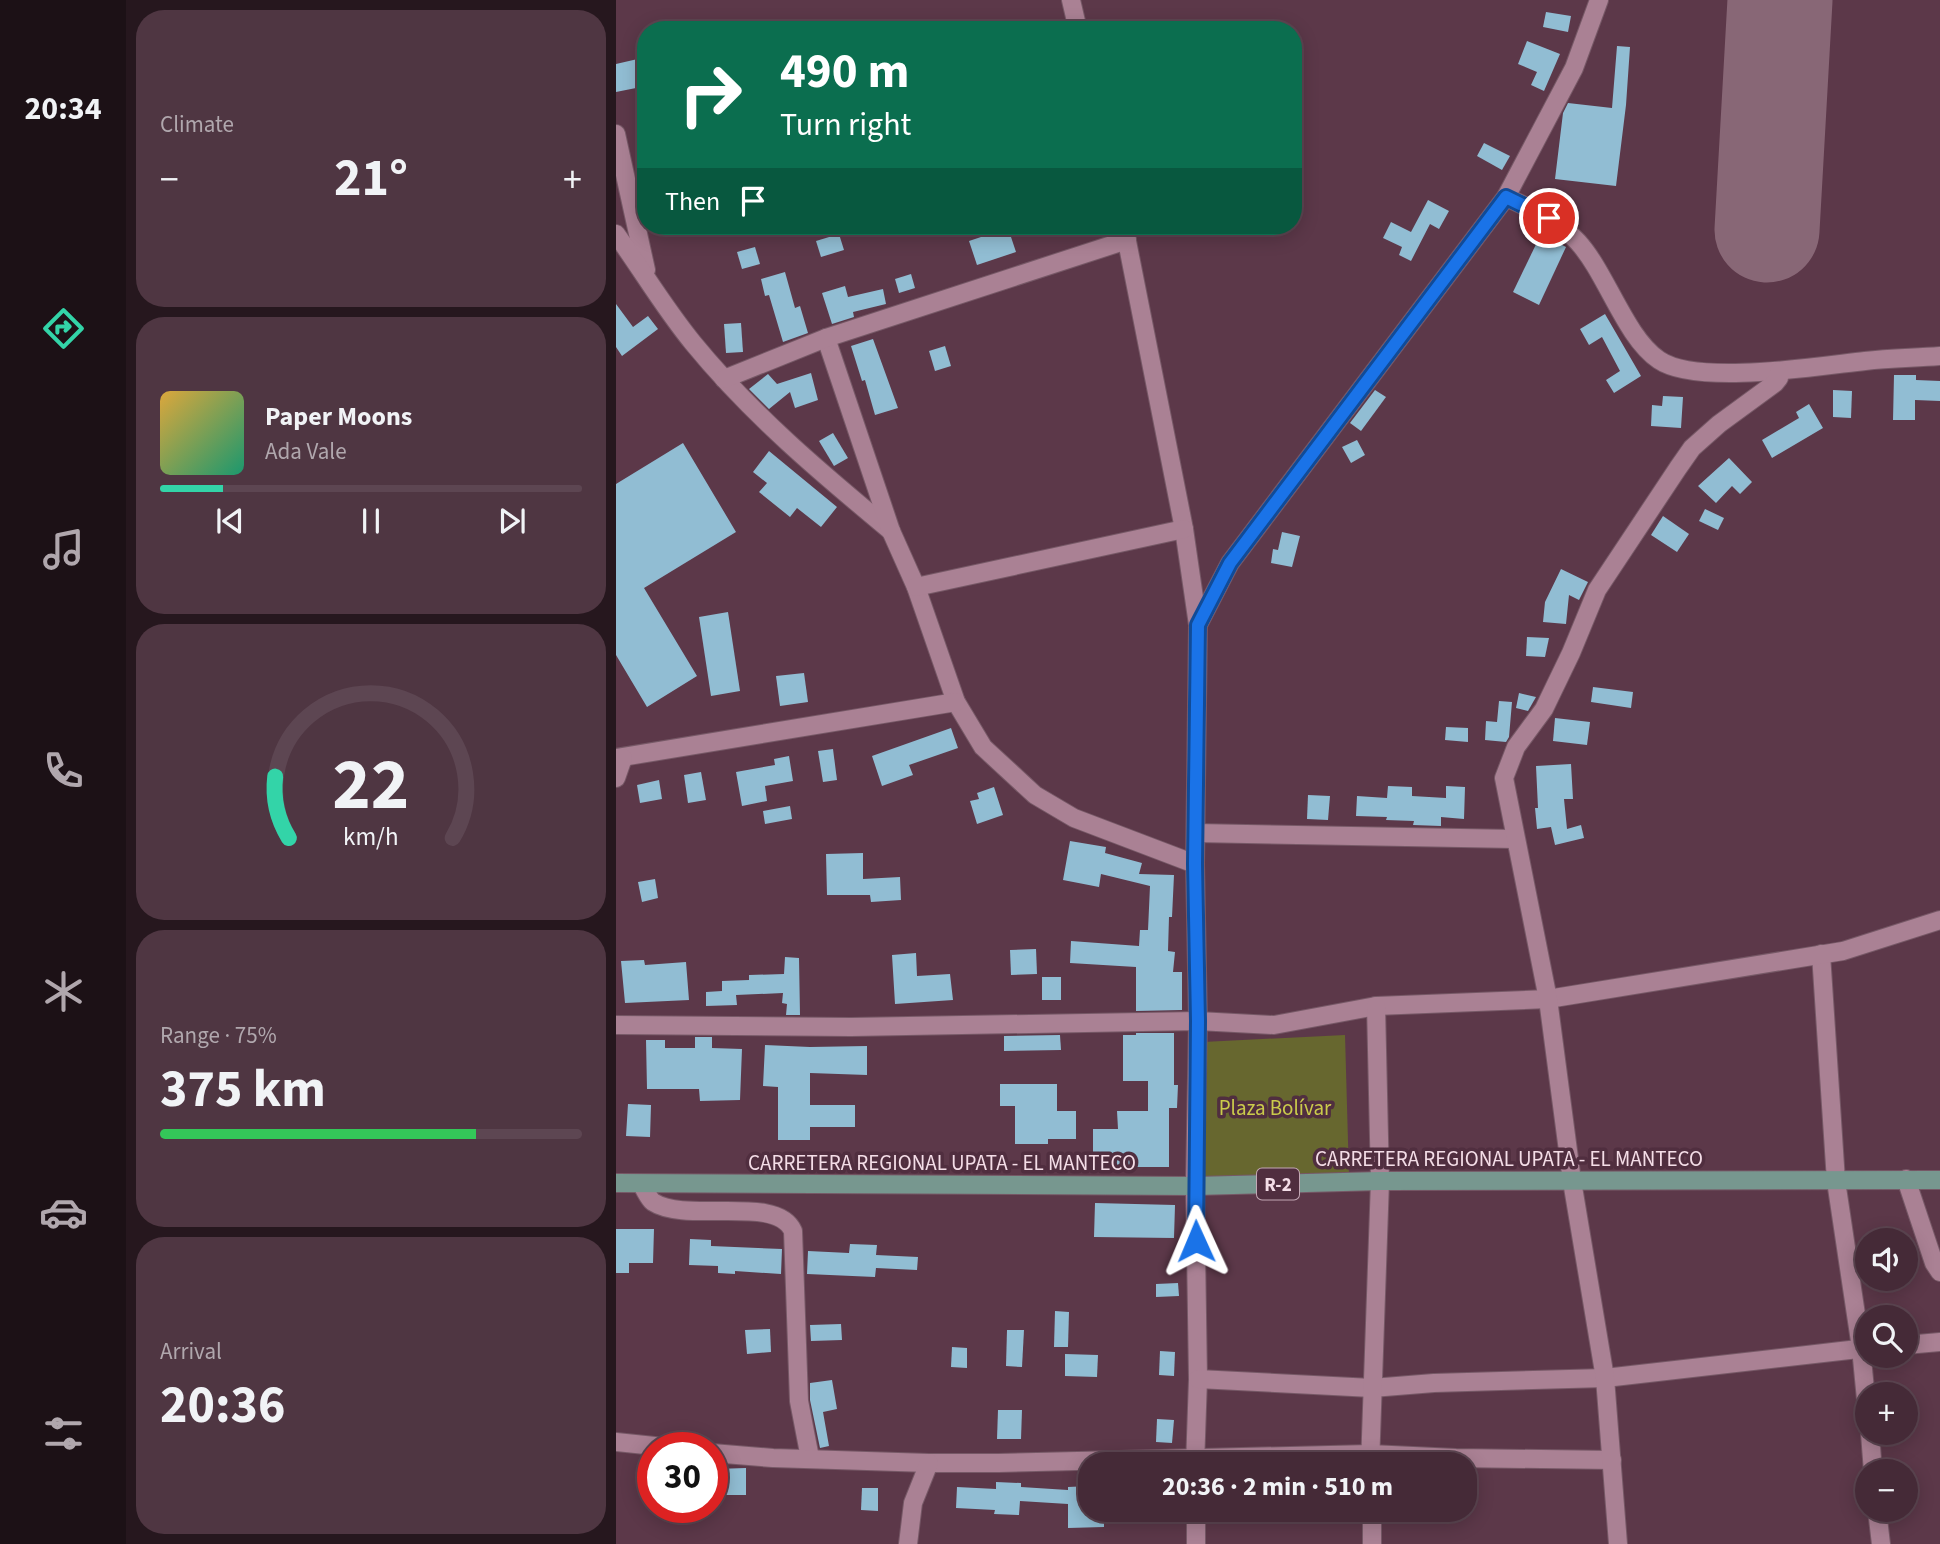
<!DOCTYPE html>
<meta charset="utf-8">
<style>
:root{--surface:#452a37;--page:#4f3642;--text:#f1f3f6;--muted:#b0a7ad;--line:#5d4652;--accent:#33d4a8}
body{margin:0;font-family:"Source Sans 3",sans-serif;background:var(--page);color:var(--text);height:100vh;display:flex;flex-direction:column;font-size:26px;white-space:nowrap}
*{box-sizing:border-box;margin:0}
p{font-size:23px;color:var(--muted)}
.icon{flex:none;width:38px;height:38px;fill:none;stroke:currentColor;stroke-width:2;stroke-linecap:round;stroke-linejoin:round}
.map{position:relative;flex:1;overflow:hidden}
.side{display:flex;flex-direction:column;gap:10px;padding:10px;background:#26171e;width:490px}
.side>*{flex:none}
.top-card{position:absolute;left:21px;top:21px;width:665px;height:214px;border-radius:28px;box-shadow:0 4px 18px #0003,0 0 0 2px var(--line);background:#0b6e4f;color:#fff;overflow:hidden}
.fabs{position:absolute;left:1239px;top:1228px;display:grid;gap:14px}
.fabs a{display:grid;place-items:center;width:63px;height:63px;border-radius:50%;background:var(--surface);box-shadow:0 4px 18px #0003,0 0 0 2px var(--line);font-size:35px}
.speed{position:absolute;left:21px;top:1432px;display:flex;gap:14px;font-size:35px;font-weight:700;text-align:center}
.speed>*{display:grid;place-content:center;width:91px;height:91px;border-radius:50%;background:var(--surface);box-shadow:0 4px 18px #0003,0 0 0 2px var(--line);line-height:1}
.speed .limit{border:10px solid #d22;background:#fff;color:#111}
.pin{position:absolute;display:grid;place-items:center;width:60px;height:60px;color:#fff;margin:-30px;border:4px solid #fff;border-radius:50%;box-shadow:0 2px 7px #0007}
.me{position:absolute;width:77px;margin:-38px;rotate:359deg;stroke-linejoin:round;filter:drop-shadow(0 0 5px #0008)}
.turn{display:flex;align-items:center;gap:24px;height:147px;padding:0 28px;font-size:32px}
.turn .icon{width:91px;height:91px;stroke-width:2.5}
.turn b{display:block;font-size:49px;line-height:60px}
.then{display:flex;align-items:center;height:66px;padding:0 28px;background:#0003;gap:14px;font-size:26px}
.big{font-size:52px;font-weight:700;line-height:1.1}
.side .widget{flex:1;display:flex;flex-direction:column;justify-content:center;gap:10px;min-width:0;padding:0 24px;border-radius:28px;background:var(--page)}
.side .dial{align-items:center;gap:0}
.dial svg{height:182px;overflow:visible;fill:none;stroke:var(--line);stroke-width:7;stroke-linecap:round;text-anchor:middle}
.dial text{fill:var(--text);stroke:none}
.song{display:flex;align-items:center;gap:21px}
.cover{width:84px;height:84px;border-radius:10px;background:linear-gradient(135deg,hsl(40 70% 55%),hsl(160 70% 35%))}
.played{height:7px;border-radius:4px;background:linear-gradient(90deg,var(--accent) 15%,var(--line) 15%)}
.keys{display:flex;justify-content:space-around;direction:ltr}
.heat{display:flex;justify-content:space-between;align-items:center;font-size:38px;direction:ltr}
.charge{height:10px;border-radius:5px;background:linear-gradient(90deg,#34c759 75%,var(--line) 0)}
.trip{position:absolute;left:462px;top:1452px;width:399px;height:70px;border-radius:28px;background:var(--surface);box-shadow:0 4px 18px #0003,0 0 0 2px var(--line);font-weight:700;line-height:70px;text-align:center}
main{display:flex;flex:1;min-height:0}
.dock{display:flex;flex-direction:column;width:126px;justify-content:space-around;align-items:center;background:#1c1116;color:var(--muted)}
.dock .icon{width:49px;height:49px}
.dock .current{color:var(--accent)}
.dock b{font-size:32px;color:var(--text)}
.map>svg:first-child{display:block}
.green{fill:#67672f}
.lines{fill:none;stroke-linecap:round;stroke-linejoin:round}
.runway{stroke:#886776;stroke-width:105}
.building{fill:#91bdd3}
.minor-casing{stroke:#765866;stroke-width:20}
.major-casing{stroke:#765866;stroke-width:20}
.minor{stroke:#aa8194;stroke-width:18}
.major{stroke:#77978f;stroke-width:18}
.route-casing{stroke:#114b97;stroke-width:18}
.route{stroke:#1a73e8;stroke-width:12}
.labels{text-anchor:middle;stroke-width:7;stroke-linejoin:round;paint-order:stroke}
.shield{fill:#502e3f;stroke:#c3a8b5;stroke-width:2}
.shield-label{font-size:19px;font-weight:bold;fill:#f4dde7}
.park-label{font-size:21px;fill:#cacb4b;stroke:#502e3f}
.street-label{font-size:21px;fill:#f4dde7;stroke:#502e3f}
</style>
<main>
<nav class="dock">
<b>20:34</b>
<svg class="icon current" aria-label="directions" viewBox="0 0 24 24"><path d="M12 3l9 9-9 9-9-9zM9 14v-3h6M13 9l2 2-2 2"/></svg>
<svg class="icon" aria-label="music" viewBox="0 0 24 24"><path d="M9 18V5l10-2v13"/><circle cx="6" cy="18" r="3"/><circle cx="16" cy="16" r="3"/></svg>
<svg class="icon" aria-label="phone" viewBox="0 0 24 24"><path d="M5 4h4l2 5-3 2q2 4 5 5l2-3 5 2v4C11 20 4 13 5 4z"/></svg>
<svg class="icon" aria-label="climate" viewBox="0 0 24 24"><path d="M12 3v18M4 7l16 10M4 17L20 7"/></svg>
<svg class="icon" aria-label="car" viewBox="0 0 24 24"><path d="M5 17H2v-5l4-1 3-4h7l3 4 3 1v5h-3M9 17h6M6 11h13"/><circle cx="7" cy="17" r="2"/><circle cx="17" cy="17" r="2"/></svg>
<svg class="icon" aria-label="filters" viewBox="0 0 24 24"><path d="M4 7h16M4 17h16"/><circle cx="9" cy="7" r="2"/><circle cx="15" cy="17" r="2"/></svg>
</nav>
<section class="side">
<div class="widget"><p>Climate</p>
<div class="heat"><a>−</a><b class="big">21°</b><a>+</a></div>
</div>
<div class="widget">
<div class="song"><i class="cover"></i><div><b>Paper Moons</b><p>Ada Vale</p></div></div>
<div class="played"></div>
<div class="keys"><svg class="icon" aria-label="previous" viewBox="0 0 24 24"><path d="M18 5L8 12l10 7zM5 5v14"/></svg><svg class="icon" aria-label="pause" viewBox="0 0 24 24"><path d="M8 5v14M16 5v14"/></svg><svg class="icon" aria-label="next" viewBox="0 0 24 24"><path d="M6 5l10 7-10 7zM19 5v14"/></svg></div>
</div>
<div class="widget dial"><svg viewBox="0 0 100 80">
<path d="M14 69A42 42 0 1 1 86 69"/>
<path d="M14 69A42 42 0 0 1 8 42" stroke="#33d4a8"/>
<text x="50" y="56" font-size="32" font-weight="700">22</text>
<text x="50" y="72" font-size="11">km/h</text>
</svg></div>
<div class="widget"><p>Range · 75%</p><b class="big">375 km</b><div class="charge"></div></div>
<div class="widget"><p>Arrival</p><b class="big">20:36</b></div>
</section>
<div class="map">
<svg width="1324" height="1544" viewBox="0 0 1324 1544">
<rect width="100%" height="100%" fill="#5c3849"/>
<path class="green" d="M 729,1035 L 733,1177 L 589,1179 L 587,1042 Z"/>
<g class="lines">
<path class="runway" d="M 1151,230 L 1164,0"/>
</g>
<g class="building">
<path d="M 930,12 L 955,16 L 952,32 L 927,27 Z"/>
<path d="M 911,41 L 944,54 L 928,91 L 915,85 L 921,72 L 902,64 Z"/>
<path d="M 1001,46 L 1014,47 L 1010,105 L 1000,186 L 939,179 L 947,113 L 952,103 L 996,108 Z"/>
<path d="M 26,58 L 30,86 L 0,92 L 0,64 Z"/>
<path d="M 868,143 L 894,156 L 886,170 L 861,156 Z"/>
<path d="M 812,200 L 833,211 L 823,229 L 814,224 L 795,261 L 783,255 L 786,247 L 767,238 L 775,222 L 795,232 Z"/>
<path d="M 392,228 L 400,252 L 361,265 L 353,241 Z"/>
<path d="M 223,234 L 228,250 L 205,257 L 200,241 Z"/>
<path d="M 925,234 L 950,247 L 923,305 L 897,292 Z"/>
<path d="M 139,247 L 144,264 L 126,269 L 121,252 Z"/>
<path d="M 169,272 L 179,308 L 184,306 L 192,333 L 167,342 L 153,295 L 149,296 L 145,279 Z"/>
<path d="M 295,274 L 299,288 L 283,293 L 279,279 Z"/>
<path d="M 229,286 L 232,297 L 267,289 L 270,304 L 237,312 L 238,317 L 216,324 L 206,293 Z"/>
<path d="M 0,304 L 17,327 L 32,316 L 42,329 L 6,356 L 0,347 Z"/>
<path d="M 989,314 L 1025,376 L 998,393 L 990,380 L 1004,371 L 986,337 L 973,345 L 964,329 Z"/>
<path d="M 125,323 L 127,352 L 110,353 L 108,324 Z"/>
<path d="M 257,339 L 282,408 L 259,415 L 249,380 L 246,381 L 235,346 Z"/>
<path d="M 329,346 L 335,366 L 319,371 L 313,351 Z"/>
<path d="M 195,373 L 202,400 L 179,408 L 174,392 L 153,409 L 133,389 L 152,374 L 161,384 Z"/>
<path d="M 1278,375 L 1300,375 L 1300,380 L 1324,381 L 1324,401 L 1299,400 L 1299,420 L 1277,420 Z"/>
<path d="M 759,390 L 770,397 L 745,431 L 734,423 Z"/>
<path d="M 1217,390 L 1236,391 L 1235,418 L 1217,417 Z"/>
<path d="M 1047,396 L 1067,397 L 1065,428 L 1035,426 L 1036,405 L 1046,406 Z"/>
<path d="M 1193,404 L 1207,428 L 1156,458 L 1146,440 L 1183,418 L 1180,412 Z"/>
<path d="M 217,433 L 232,458 L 218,466 L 203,441 Z"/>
<path d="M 741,440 L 749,455 L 735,463 L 726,447 Z"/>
<path d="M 67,443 L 120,532 L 28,588 L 81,676 L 31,707 L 0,655 L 0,484 Z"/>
<path d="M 153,451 L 221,507 L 205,527 L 181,508 L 174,517 L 143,492 L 151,483 L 137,472 Z"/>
<path d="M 1113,458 L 1136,482 L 1124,494 L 1116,486 L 1100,503 L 1082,486 Z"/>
<path d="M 1089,509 L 1108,518 L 1102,530 L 1083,521 Z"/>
<path d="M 1047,516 L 1073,534 L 1061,552 L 1035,535 Z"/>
<path d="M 666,532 L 684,536 L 676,567 L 655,563 L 657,549 L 662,550 Z"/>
<path d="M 945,569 L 972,582 L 963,600 L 953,595 L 950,624 L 927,622 L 929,602 Z"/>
<path d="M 112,612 L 124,691 L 95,696 L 83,617 Z"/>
<path d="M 911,637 L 933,638 L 929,657 L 910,656 Z"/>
<path d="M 188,673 L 192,702 L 164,706 L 160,676 Z"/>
<path d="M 977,687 L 1017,692 L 1015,708 L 975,702 Z"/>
<path d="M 903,693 L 920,697 L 912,711 L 900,708 Z"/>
<path d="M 883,701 L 896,702 L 893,737 L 890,742 L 869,740 L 870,721 L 881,722 Z"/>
<path d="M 939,718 L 974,722 L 971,745 L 937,741 Z"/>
<path d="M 830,727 L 852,728 L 852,742 L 829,740 Z"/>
<path d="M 335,728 L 342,748 L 293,765 L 297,775 L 266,786 L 256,756 Z"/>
<path d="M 217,749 L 221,780 L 207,782 L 202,751 Z"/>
<path d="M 173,756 L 177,781 L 149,786 L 151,801 L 126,806 L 120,772 L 159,765 L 158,759 Z"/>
<path d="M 955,764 L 957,799 L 948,799 L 951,829 L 965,825 L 968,838 L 939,845 L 935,827 L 921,829 L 919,808 L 922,808 L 920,766 Z"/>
<path d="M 85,772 L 90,800 L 72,803 L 68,775 Z"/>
<path d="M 43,780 L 46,799 L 24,803 L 21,785 Z"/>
<path d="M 772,786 L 796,787 L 796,796 L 830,798 L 830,786 L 849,787 L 848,819 L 825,817 L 825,826 L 797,825 L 798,821 L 770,820 L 771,817 L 740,816 L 741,796 L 771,798 Z"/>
<path d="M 378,787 L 387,815 L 361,824 L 354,801 L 363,799 L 361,793 Z"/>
<path d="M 692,795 L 714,796 L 712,820 L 691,819 Z"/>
<path d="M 174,806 L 176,819 L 149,824 L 147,811 Z"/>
<path d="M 454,841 L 490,847 L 489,853 L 526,863 L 523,874 L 558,875 L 556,917 L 553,917 L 552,951 L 559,952 L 557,972 L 566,972 L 566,1010 L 520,1011 L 520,967 L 454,963 L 455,941 L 523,946 L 524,930 L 532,930 L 534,886 L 485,874 L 483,887 L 447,880 Z"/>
<path d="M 247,853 L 247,879 L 284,877 L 285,900 L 255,902 L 254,895 L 211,895 L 210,854 Z"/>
<path d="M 39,879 L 42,898 L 26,902 L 22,882 Z"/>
<path d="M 420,949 L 421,974 L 395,975 L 394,950 Z"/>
<path d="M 300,953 L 301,976 L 334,974 L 337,1000 L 279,1004 L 276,955 Z"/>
<path d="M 169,957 L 183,958 L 184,1015 L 170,1015 L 171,1004 L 166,1003 L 167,993 L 120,995 L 121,1005 L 90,1006 L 90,992 L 106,991 L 106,981 L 133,980 L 133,975 L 168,974 Z"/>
<path d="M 28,960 L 29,965 L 70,962 L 73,1000 L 9,1003 L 5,961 Z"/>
<rect x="426" y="977" width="19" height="23"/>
<path d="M 520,1033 L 558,1033 L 558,1085 L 562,1085 L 561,1108 L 553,1108 L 553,1167 L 477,1167 L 477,1129 L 502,1129 L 501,1111 L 532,1111 L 532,1081 L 507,1081 L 507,1035 L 520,1035 Z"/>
<path d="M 444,1035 L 445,1050 L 388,1051 L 388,1036 Z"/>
<path d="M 79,1037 L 96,1037 L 96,1048 L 126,1049 L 124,1100 L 84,1101 L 83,1089 L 31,1089 L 30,1040 L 49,1040 L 49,1048 L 79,1048 Z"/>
<path d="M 149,1045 L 194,1047 L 251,1046 L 251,1075 L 194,1073 L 194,1105 L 239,1105 L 239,1127 L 194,1127 L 194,1140 L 162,1140 L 162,1087 L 147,1086 Z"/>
<path d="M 384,1084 L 441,1084 L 441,1111 L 460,1111 L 460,1139 L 432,1139 L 432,1144 L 399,1144 L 399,1106 L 384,1106 Z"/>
<path d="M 12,1104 L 35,1105 L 34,1137 L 10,1136 Z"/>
<path d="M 479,1203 L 559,1205 L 558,1238 L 478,1237 Z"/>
<path d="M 0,1229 L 38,1229 L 37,1263 L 13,1263 L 13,1273 L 0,1273 Z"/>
<path d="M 74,1239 L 95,1240 L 95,1246 L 166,1249 L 165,1274 L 119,1271 L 119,1274 L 102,1273 L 102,1266 L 73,1265 Z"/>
<path d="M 234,1244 L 261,1245 L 260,1255 L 302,1257 L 301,1270 L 260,1268 L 259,1277 L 191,1274 L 192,1251 L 233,1253 Z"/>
<path d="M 562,1283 L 563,1296 L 540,1297 L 540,1284 Z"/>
<path d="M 439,1311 L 453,1312 L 452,1347 L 438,1347 Z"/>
<path d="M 225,1324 L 226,1340 L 195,1341 L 194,1325 Z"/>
<path d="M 154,1329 L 155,1352 L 131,1354 L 129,1330 Z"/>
<path d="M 391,1330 L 408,1330 L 406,1367 L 390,1366 Z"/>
<path d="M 336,1347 L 351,1348 L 351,1368 L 335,1367 Z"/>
<path d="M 544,1351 L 559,1352 L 558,1376 L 543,1375 Z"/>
<path d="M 449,1354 L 482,1355 L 481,1377 L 449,1376 Z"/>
<path d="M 216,1380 L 221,1409 L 207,1412 L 213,1446 L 204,1448 L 194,1400 L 194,1383 Z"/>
<path d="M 382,1410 L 406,1410 L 405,1439 L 381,1439 Z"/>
<path d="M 541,1419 L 558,1420 L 556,1443 L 540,1442 Z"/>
<path d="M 130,1468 L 130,1495 L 100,1495 L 100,1469 Z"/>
<path d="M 380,1482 L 405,1483 L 405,1487 L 452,1490 L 452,1487 L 474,1486 L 474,1510 L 488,1510 L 488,1527 L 452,1528 L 452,1504 L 404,1501 L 403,1515 L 378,1514 L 379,1510 L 340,1508 L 341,1487 L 380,1489 Z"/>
<path d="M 246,1488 L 262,1488 L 262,1511 L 245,1510 Z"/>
</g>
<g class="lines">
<g class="minor-casing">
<g id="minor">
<path d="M 455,0 L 462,30"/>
<path d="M 0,134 L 30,270"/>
<path d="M 890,197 C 915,209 943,221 962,242 C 991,274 1009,337 1043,360 C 1081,386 1203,366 1249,361 C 1274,358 1299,358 1324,356"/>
<path d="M 508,226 L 568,529 L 582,625 L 579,864 L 582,1021 L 579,1186 L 582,1379 L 579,1465"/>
<path d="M 0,234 C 26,270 49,309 77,343 C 135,414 205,473 275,531"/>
<path d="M 210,338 L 275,531 L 300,587 L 340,702 L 367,747 L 419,795 L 458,818 L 579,864"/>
<path d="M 108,379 L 210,338 L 511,240"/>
<path d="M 300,587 L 568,529"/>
<path d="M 582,625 L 614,563 L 890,197 L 958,68 L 983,0"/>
<path d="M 0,758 L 340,702"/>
<path d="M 0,778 L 7,758"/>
<path d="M 580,833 L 899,839"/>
<path d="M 1205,954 L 1220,1181 L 1245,1348 L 1251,1410"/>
<path d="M 0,1025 L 235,1027 L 582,1021 L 658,1025 L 760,1006 L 932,999 L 1227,951 L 1324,920"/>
<path d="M 1290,1179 L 1318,1263 L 1324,1272"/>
<path d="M 25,1184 C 29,1189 32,1198 37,1202 C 71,1224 161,1194 177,1231 L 183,1401 L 194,1458"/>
<path d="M 1290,1345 L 1324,1342"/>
<path d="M 582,1379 L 756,1388 L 818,1383 L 989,1378 L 1251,1348"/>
<path d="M 1254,1433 L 1257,1472"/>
<path d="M 0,1442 L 48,1447"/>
<path d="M 96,1453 L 157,1458 L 313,1463 L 382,1463 L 754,1454 L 840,1458 L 996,1460"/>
<path d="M 754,1465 L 764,1181 L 760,1006"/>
<path d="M 756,1510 L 756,1544"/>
<path d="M 1261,1510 L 1265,1544"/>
<path d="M 292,1544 L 297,1503 L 313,1463"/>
<path d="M 580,1544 L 580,1510"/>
<path d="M 1002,1544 L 989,1378 L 956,1181 L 932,999 L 888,778 L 900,747 L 928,709 L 955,653 L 981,590 L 1062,468 L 1076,448 L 1103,424 L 1159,383 L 1163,378 L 1163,371"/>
</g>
</g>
<g class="major-casing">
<path id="major" d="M 0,1183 L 579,1186 L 764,1181 L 1324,1180"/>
</g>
<use href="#minor" class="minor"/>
<use href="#major" class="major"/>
</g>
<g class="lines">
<g class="route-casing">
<path id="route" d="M 580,1241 L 582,1021 L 579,864 L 582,625 L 614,563 L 890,197 L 933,218"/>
</g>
<use href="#route" class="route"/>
</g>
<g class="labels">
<rect class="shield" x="641" y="1168.5" width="42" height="31" rx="5"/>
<g class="shield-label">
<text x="662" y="1191">R-2</text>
</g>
<g class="park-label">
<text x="659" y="1115">Plaza Bolívar</text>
</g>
<g class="street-label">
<text x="893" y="1166">CARRETERA REGIONAL UPATA - EL MANTECO</text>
<text x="326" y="1170">CARRETERA REGIONAL UPATA - EL MANTECO</text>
</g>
</g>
</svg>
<div class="fabs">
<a><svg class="icon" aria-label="sound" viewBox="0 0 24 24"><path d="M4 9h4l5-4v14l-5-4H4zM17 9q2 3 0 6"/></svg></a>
<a><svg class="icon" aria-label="search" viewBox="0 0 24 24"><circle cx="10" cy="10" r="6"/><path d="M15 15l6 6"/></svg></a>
<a>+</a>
<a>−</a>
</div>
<div class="speed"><div class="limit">30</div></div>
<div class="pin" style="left:933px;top:218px;background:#d93025"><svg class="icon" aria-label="arrive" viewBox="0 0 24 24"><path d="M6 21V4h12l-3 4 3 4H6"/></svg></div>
<svg class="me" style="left:580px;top:1241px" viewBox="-20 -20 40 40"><path d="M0-17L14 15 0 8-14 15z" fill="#1a73e8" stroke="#fff" stroke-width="4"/></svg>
<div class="trip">20:36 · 2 min · 510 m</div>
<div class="top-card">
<div class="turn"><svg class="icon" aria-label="right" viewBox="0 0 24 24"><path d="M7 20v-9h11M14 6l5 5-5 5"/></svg><div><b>490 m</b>Turn right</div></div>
<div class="then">Then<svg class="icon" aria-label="arrive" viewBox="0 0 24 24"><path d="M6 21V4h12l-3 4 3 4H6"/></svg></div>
</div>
</div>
</main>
